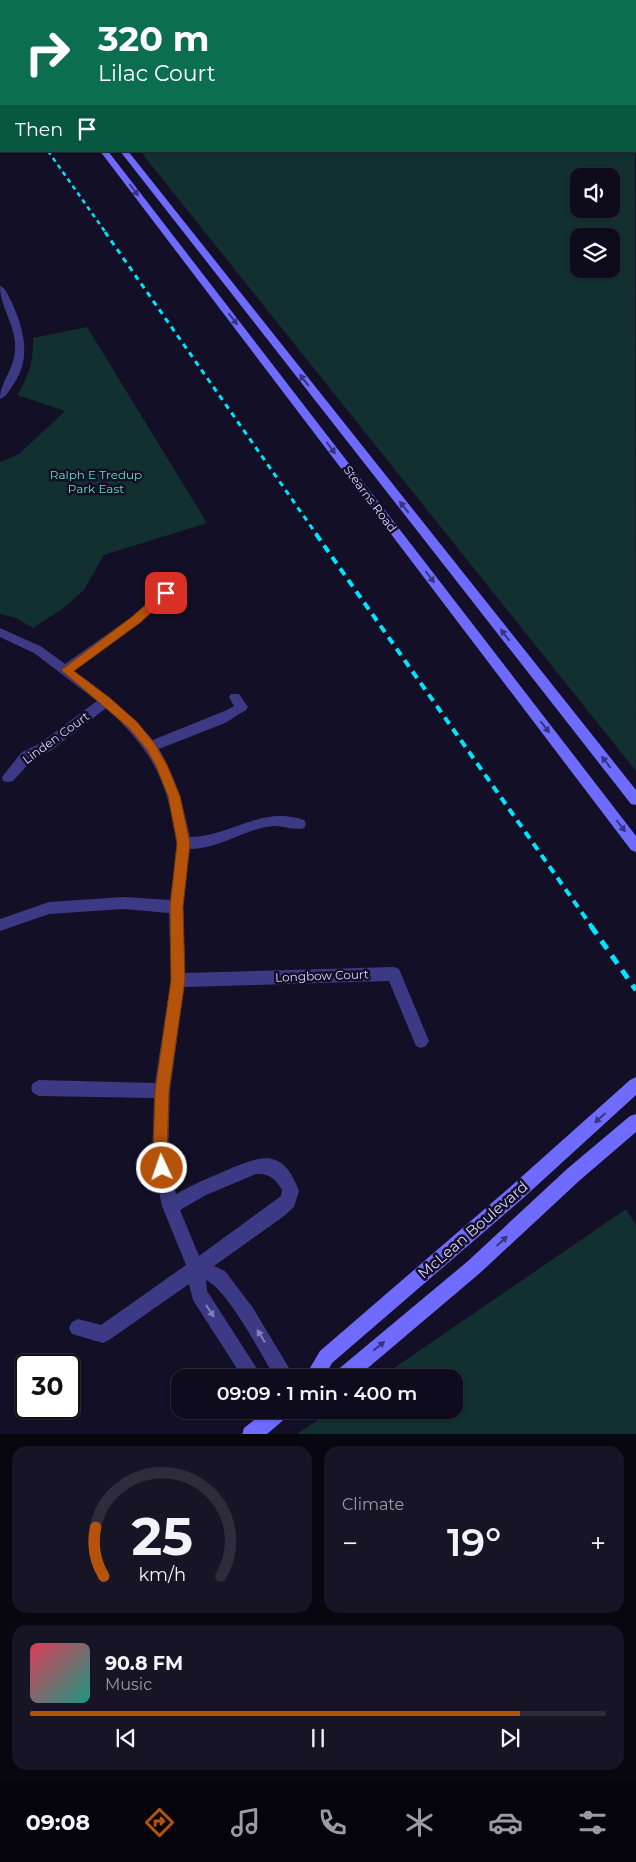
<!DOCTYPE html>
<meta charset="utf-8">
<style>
:root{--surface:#0e0b1c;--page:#171425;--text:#f1f3f6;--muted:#9b9ba3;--line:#2e2b3b;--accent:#b45309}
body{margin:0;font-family:Montserrat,sans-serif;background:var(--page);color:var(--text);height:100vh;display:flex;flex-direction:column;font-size:19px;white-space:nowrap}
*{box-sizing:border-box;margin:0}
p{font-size:16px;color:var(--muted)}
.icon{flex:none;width:28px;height:28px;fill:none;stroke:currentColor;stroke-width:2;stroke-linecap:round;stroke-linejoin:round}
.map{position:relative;height:1434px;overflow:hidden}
.drawer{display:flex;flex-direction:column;gap:12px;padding:12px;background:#08060f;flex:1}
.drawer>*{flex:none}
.banner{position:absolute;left:0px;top:0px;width:636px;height:152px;box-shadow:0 1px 4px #0004,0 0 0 1px var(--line);background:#0b6e4f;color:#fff;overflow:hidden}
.fabs{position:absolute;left:570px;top:168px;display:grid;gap:10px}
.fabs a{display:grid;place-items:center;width:50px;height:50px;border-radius:10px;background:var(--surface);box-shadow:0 1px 4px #0004,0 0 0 1px var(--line);font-size:25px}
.speed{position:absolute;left:15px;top:1354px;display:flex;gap:10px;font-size:25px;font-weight:700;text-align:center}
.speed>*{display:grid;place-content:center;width:65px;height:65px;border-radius:50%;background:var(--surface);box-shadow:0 1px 4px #0004,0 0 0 1px var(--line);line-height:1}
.speed .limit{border:2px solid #111;border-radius:8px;background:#fff;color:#111}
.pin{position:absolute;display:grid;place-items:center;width:42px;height:42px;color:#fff;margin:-21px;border-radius:10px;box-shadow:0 2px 8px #0006}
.me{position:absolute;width:55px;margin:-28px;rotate:357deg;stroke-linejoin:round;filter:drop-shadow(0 0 4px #0008)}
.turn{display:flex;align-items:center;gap:18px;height:105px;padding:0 15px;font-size:22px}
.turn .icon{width:65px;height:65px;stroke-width:2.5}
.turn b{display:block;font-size:35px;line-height:42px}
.then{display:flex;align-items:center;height:48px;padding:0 15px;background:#0003;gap:10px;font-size:19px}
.big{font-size:38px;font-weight:600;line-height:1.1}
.drawer .tile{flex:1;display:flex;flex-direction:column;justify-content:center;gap:8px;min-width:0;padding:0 18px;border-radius:15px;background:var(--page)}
.drawer .dial{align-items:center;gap:0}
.dial svg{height:130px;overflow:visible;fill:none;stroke:var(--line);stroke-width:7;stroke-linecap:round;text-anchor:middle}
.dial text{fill:var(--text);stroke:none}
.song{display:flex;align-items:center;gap:15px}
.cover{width:60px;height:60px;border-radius:8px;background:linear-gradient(135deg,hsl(350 70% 55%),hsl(170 70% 35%))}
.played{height:5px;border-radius:2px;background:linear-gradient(90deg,var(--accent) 85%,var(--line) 85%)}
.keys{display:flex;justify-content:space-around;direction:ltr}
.heat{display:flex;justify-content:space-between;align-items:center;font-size:28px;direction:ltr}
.drawer .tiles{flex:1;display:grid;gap:12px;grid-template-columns:1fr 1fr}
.tile:last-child{grid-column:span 2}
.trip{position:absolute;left:171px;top:1369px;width:292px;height:50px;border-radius:15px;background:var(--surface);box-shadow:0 1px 4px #0004,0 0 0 1px var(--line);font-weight:600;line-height:50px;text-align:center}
.tabs{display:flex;height:80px;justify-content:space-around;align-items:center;background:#06040b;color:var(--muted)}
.tabs .icon{width:35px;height:35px}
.tabs .current{color:var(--accent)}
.tabs b{font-size:22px;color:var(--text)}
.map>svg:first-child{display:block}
.green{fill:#12302f;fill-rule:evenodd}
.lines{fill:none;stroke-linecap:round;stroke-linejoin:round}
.minor{fill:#3d3a85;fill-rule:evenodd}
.secondary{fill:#6f6bff;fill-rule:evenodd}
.primary{fill:#c25bff;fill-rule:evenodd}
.rail-far3{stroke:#00e5ff;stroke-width:2.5;stroke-dasharray:4.5 4;stroke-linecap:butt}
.rail-far2{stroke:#00e5ff;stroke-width:3;stroke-dasharray:5.5 5;stroke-linecap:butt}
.rail-far1{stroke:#00e5ff;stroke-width:4;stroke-dasharray:8 6;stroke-linecap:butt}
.rail{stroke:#00e5ff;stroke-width:5;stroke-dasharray:10 8;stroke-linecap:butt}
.oneway{fill:#38347d}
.oneway2{fill:#837fbc}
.route{fill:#b45309;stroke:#753606}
.labels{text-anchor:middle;stroke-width:5;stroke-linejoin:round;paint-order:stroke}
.park-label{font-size:12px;fill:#5fe0c0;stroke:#130f26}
.street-label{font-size:12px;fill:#d9d4ff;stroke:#130f26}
.near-street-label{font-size:15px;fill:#d9d4ff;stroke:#130f26}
</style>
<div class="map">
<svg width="636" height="1435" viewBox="0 0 636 1435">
<rect width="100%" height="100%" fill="#130f26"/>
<g class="green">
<path d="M 29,0 L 218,0 L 220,1 L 30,1 Z"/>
<path d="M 481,0 L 636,0 L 636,59 L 635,1 Z"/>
<path d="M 140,151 L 635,151 L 636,771 ZM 611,176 L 611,209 L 579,209 L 579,176 ZM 579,236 L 611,236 L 611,269 L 579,269 Z"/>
<path d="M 87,327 L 207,523 L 104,555 L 84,590 L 62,609 L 33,628 L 16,618 L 0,614 L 0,462 L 19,454 L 65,411 L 17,395 C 30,374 33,362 33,338 Z"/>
<path d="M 626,1209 L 636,1225 L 636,1434 L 297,1434 L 333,1410 L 455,1410 L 455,1378 L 381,1377 Z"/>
</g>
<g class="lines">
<g class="minor">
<rect x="635" y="62" width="1" height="4"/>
<path d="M 0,286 C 6,288 8,296 11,301 C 24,328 32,359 13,385 C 9,391 6,397 0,399 C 0,380 17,368 15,343 C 14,323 0,306 0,286 Z"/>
<path d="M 166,589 L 172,593 L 170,596 L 141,622 L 74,671 C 103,692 130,713 153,740 L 227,710 L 234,706 L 229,697 L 231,694 L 239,694 L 248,707 L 246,710 L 225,723 L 159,749 C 176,777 183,806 190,837 C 231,837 261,805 304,820 L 306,824 L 304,828 C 294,831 283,825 273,826 C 244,829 220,849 190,849 L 183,907 L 185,973 L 394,967 L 399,969 L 429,1041 L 426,1046 L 421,1048 L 416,1046 L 389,981 L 184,987 L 170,1091 L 168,1158 L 176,1194 C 192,1185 208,1178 225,1171 C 261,1156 282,1146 299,1191 L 294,1207 L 284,1216 L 214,1266 L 225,1271 L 253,1308 L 295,1378 L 275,1378 C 262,1355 227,1289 206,1280 L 207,1291 L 263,1378 L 243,1378 L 193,1300 L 189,1284 L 109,1340 L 103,1343 L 72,1334 L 69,1328 L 72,1322 L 78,1319 L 101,1325 L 186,1265 L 162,1206 L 152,1158 L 154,1098 L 39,1096 L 33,1093 L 31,1088 L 33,1083 L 39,1080 L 155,1083 L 171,980 L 169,913 L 124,909 L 49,914 L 0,931 L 0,919 L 49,902 L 124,897 L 170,900 C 172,882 178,862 177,843 C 177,835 174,825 172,817 C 162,768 142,741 106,708 L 49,752 L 32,760 L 13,781 L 8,782 L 3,781 L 2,777 L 22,752 L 39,744 L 97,701 L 34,653 L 0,637 L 0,628 L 42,647 L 65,664 L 133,616 L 162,590 ZM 256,1174 C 269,1173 276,1179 282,1190 L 281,1196 L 199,1256 L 180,1210 L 206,1195 Z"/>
</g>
<g class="secondary">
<path d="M 2,0 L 9,0 L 9,1 L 3,1 Z"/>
<rect x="16" y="0" width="6" height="1"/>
<path d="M 100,151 L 108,151 L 636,836 L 636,852 L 631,850 Z"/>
<path d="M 120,151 L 128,151 L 636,790 L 636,805 L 631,804 Z"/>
<path d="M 636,1077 L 636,1095 L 521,1200 L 332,1363 L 324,1378 L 304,1378 L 320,1351 L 509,1188 L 630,1080 Z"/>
<path d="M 636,1114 L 636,1132 L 579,1181 L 480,1273 L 356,1378 L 332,1378 L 335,1372 L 468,1261 L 567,1169 L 630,1116 Z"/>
<path d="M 267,1410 L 291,1410 L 288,1416 L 266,1435 L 242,1435 L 244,1428 Z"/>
</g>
<g class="primary">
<path d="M 471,0 L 480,0 L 480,1 L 472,1 Z"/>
<rect x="635" y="120" width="1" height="6"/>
</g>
<g class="rail-far3">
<path d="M 0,83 L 1,85"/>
<path d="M 48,151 L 106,233"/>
</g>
<path class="rail-far2" d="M 105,232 L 317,535"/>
<path class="rail-far1" d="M 316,534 L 592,927"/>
<path class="rail" d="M 591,926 L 636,990"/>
</g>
<defs><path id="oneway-solid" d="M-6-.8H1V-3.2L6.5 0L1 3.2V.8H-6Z" transform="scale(1.25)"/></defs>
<g class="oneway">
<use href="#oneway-solid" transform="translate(134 190) rotate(53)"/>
<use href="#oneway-solid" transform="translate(233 319) rotate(53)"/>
<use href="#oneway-solid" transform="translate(304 380) rotate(-128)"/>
<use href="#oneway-solid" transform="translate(331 448) rotate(53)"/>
<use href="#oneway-solid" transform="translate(404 507) rotate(-128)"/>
<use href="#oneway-solid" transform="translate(430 577) rotate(53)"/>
<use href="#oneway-solid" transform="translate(505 635) rotate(-128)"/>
<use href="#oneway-solid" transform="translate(545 727) rotate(52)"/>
<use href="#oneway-solid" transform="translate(606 762) rotate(-128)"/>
<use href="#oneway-solid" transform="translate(621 826) rotate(52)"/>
<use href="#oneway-solid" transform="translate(600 1118) rotate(138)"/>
<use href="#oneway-solid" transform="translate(502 1241) rotate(-43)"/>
<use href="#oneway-solid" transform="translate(379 1346) rotate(-40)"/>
</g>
<g class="oneway2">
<use href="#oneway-solid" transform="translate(210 1311) rotate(57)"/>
<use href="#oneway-solid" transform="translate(261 1336) rotate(-122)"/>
</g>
<path class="route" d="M 166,589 L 171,593 L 169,596 L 141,622 L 74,671 L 110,698 L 137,722 L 155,744 L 167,765 L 180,796 L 190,843 L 183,907 L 185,980 L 169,1091 L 167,1158 L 169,1168 L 167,1174 L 162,1176 L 156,1174 L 153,1158 L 155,1091 L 171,980 L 170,907 L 177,843 L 168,796 L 156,766 L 147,750 L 129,728 L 61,670 L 133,616 L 162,590 Z"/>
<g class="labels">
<g class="park-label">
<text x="96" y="479">Ralph E Tredup<tspan x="96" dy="14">Park East</tspan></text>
</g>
<g class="street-label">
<text transform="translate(370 499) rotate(53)" y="4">Stearns Road</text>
<text transform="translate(56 738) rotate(-36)" y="4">Linden Court</text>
<text transform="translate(322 976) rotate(-2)" y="4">Longbow Court</text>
</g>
<g class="near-street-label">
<text transform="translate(473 1230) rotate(-41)" y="5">McLean Boulevard</text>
</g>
</g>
</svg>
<div class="fabs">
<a><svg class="icon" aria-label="sound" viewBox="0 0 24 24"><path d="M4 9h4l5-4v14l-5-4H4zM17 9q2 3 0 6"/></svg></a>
<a><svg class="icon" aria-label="layers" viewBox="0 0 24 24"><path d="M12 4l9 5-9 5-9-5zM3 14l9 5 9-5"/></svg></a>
</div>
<div class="speed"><div class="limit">30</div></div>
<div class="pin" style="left:166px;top:593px;background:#d93025"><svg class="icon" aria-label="arrive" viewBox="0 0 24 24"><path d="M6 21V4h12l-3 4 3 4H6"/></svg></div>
<svg class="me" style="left:162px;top:1168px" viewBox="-20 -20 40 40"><circle r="17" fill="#b45309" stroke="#fff" stroke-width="3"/><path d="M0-11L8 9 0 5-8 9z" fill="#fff"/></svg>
<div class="trip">09:09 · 1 min · 400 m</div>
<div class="banner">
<div class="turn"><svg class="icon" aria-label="right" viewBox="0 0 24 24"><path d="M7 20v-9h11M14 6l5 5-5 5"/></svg><div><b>320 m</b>Lilac Court</div></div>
<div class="then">Then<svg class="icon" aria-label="arrive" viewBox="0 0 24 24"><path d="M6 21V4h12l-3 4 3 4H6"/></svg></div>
</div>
</div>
<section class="drawer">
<div class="tiles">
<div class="tile dial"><svg viewBox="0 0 100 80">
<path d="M14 69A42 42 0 1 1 86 69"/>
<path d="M14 69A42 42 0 0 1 9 39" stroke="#b45309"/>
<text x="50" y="56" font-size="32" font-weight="700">25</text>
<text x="50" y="72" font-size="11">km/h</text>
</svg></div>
<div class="tile"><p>Climate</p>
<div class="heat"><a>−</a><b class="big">19°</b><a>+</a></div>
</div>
<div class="tile">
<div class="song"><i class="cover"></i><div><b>90.8 FM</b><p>Music</p></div></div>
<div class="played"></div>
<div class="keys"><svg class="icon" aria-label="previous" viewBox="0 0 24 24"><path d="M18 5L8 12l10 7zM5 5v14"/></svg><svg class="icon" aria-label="pause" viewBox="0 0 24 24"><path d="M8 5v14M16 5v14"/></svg><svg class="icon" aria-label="next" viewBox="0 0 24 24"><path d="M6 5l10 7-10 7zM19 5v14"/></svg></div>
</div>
</div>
</section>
<nav class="tabs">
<b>09:08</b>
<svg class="icon current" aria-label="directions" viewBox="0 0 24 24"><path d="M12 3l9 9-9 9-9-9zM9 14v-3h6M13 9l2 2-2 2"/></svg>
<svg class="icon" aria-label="music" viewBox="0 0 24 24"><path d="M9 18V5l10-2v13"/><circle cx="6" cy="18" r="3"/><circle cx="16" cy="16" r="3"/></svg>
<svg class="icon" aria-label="phone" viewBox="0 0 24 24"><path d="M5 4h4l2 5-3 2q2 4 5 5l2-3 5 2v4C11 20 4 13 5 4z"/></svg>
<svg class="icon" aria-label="climate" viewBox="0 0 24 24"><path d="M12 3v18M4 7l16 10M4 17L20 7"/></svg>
<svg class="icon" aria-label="car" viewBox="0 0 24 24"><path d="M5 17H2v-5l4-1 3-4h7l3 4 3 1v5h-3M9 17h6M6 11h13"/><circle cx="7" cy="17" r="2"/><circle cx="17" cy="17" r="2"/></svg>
<svg class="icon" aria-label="filters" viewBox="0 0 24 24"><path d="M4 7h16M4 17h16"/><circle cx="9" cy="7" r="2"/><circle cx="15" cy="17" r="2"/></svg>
</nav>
